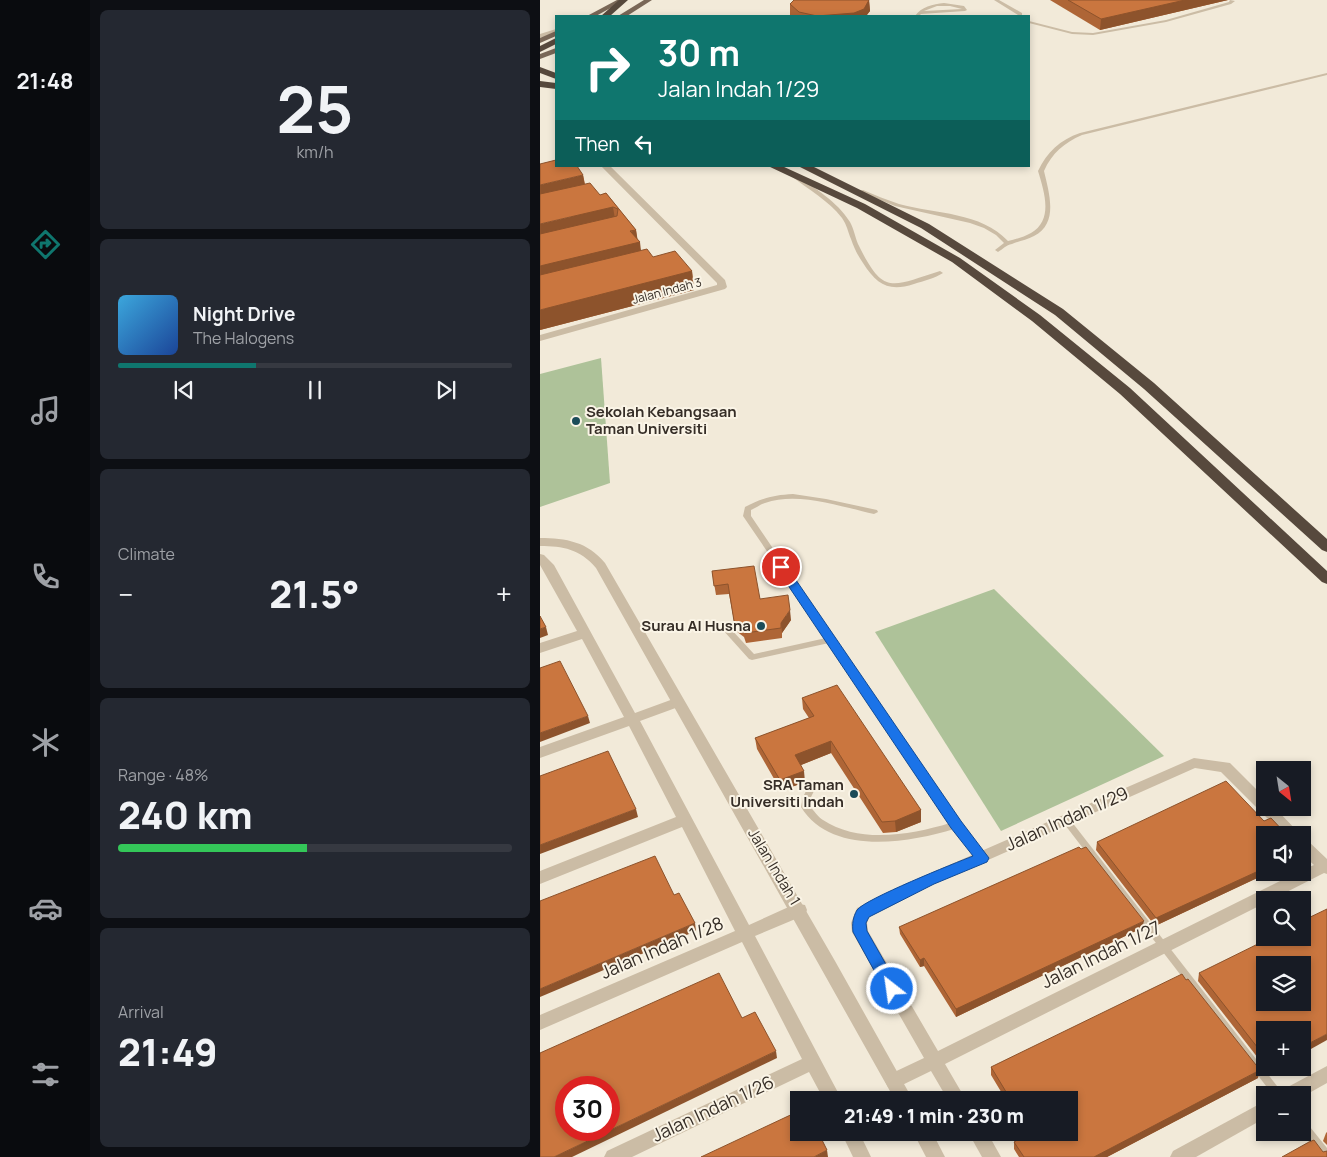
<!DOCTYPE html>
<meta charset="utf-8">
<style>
:root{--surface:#171b24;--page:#242831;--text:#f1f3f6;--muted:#9ea1a6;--line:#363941;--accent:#0f766e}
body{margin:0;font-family:Manrope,sans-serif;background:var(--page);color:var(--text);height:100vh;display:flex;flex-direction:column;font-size:19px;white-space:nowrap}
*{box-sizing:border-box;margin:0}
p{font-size:16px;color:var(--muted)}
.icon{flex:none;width:28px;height:28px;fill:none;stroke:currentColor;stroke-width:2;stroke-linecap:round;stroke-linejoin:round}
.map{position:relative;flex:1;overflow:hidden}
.sheet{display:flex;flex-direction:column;gap:10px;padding:10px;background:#0d0f14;width:450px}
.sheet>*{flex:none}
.top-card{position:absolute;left:15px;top:15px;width:475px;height:152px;border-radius:0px;box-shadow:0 2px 8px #0003;background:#0f766e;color:#fff;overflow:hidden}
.needle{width:32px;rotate:150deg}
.fabs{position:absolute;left:716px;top:761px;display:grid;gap:10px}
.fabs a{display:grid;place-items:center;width:55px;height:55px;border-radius:0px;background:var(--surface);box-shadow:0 2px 8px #0003;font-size:25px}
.speed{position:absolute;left:15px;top:1076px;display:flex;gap:10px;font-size:25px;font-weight:700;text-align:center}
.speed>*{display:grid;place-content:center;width:65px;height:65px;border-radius:50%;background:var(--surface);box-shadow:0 2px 8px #0003;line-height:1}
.speed .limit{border:8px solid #d22;background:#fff;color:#111}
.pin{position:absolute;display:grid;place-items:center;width:42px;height:42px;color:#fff;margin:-21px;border:2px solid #fff;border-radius:50%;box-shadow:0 1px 5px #0007}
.me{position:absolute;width:55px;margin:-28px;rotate:330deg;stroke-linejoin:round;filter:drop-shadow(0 0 4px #0008)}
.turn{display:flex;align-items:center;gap:18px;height:105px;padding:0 20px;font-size:22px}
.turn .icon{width:65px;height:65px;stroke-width:2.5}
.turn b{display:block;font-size:35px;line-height:42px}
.then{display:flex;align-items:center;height:48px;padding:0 20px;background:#0003;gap:10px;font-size:19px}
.big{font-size:38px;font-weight:800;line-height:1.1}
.sheet .tile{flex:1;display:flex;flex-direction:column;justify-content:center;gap:8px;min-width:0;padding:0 18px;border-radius:8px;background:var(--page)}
.sheet .dial{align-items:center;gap:0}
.dial b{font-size:65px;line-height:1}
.song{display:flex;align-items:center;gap:15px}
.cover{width:60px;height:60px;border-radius:8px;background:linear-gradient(135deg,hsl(200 70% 55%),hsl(220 70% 35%))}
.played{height:5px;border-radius:2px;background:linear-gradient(90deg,var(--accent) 35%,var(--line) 35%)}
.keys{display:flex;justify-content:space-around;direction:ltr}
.heat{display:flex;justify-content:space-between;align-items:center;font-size:28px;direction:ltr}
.charge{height:8px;border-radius:4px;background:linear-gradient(90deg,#34c759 48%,var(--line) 0)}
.trip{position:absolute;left:250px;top:1091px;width:288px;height:50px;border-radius:0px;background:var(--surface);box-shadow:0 2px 8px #0003;font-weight:800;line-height:50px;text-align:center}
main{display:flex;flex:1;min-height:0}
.tabs{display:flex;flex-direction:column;width:90px;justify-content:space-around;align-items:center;background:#090b0e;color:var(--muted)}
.tabs .icon{width:35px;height:35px}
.tabs .active{color:var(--accent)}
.tabs b{font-size:22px;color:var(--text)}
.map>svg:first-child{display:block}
.green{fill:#aec299}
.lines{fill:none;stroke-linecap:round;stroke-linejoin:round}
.service{fill:#cbbca5;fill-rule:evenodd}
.minor{fill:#cbbca5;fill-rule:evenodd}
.tertiary{fill:#cbbca5;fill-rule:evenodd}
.primary{fill:#796757;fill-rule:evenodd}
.motorway{fill:#57493d;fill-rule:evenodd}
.wall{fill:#ae6536}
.shaded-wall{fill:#8d532c}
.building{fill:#ca763f;stroke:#8d532c;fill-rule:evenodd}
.route{fill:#1a73e8;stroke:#114b97}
.poi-dot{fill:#1b4c59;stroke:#faf4e6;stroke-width:2}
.labels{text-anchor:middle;stroke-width:4;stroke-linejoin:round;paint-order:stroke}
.far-street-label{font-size:12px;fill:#362e27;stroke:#faf4e6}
.poi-label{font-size:15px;font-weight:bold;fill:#362e27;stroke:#faf4e6;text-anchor:end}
.street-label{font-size:15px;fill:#362e27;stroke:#faf4e6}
.near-street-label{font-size:18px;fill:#362e27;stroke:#faf4e6}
</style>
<main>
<nav class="tabs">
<b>21:48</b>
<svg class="icon active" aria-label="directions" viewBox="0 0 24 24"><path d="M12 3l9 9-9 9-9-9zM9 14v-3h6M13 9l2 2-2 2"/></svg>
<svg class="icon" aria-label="music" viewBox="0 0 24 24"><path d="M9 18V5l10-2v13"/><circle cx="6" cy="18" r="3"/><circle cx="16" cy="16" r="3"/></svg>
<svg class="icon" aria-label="phone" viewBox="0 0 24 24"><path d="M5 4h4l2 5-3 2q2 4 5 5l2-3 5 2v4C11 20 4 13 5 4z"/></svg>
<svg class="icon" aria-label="climate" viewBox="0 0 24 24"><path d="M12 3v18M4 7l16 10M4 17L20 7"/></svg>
<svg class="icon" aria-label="car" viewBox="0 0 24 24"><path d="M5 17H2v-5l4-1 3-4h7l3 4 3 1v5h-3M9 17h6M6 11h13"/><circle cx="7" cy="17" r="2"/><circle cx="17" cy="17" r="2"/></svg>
<svg class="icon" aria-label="filters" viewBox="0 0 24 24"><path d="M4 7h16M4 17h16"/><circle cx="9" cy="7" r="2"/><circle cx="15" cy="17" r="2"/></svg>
</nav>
<section class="sheet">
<div class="tile dial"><b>25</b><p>km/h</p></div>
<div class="tile">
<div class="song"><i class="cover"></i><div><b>Night Drive</b><p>The Halogens</p></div></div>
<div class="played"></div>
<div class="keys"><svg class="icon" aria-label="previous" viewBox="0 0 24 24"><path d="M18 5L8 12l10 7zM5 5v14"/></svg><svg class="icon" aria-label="pause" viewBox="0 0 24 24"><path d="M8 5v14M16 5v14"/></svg><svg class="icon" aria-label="next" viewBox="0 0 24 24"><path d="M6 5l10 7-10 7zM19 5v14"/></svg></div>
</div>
<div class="tile"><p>Climate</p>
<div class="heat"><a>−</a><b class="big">21.5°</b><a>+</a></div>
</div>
<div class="tile"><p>Range · 48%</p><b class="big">240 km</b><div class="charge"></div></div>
<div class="tile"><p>Arrival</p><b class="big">21:49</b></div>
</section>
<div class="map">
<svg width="787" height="1157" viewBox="0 0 787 1157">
<rect width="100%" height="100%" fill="#f2ead9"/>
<g class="green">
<path d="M 61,358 L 70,483 L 0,507 L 0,374 Z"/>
<path d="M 454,589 L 624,756 L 461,831 L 335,632 Z"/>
</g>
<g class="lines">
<g class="service">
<path d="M 454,0 L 459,0 L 482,13 L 482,16 L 478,16 L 478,15 Z"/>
<path d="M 690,0 L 695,1 L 691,4 L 626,22 L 553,35 L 532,34 L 489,23 L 489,21 L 532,32 L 553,33 L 626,20 L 689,2 Z"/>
<path d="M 404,3 L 424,6 L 427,10 L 425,11 L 381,14 L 379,16 L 375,16 C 381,7 393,4 404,3 ZM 397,6 L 410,6 L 422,9 L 384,11 Z"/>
<path d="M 787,73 L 787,75 L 542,135 C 524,143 512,153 504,171 C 509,193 519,223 494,236 C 487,240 479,241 472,244 C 466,245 463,249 458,252 L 455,250 L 464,243 L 456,235 L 444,228 L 430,223 L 355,206 L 318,191 L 323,190 C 335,195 347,200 359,204 C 396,214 441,212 468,241 C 476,239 484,237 491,233 C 514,220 504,191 498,171 C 507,152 520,140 540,133 Z"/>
<path d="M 251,174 L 255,174 C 274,188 297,201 310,222 C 314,229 315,237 318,244 C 344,297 351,286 400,271 L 403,273 C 395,278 384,281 374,284 C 349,292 337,285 323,263 C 318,256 314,248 311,239 C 308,232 307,225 302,218 C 289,201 268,189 251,176 Z"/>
<path d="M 253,494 L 286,499 L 337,510 L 338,512 L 334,514 C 302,507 258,491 225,503 C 221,504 216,508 211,510 L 211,516 L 419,823 L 445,855 L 447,858 L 445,861 L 442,862 L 439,861 L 414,829 C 368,843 291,856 261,807 L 263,797 L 268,787 L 271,786 L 274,787 L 275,789 L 271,797 L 270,806 C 274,811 278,817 283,820 C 319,844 371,835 410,823 L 289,643 L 212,660 L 209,659 L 182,629 L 186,626 L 189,627 L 214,654 L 286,638 L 203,516 L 205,507 C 222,498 234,495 253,494 Z"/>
<path d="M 525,816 L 528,817 L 744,1095 L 733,1095 L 522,821 L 521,819 L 522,817 Z"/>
<path d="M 762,1120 L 766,1122 L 787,1148 L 787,1157 L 781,1157 L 761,1132 L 762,1132 Z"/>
</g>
<g class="minor">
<path d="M 16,29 L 16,33 L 0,38 L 0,34 Z"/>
<path d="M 61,166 L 70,166 L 185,280 L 187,287 L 185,289 L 0,341 L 0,335 L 177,285 L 177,283 Z"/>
<path d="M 0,554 L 4,555 L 14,565 L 95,713 L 136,698 L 141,700 L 143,703 L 141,706 L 100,721 L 209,925 L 253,905 L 259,904 L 265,905 L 267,910 L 265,915 L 215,936 L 302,1100 L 284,1100 L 269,1072 L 92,1157 L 64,1157 L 67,1151 L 262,1059 L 202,942 L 0,1030 L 0,1015 L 195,931 L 142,827 L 0,884 L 0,871 L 136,817 L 89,726 L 0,758 L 0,747 L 84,717 L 42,639 L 0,653 L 0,643 L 37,631 L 0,565 Z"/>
<path d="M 654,758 L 690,763 L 725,798 L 725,808 L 735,808 L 761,835 L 744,835 L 681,772 L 655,768 L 394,884 L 329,917 L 327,923 L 328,931 L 398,1051 L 758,872 L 762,872 L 762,870 L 774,865 L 762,854 L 762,838 L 767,840 L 787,859 L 787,874 L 784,873 L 731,900 L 725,900 L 725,903 L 405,1064 L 426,1100 L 408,1100 L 391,1071 L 354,1089 L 348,1087 L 345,1081 L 348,1075 L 384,1058 L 312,932 L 311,923 L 317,908 L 384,876 Z"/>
<path d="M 787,1066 L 787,1083 L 762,1097 L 762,1095 L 741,1095 L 744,1089 Z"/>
<path d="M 725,1101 L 725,1118 L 656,1157 L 630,1157 L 633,1151 Z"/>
<path d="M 301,1132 L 319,1132 L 331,1157 L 313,1157 Z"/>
<path d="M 428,1132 L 447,1132 L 461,1157 L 442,1157 Z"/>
</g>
<g class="tertiary">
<path d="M 0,538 C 26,538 48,542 65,563 L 295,961 L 373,1100 L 355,1100 L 56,568 C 40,549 23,546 0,546 Z"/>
<path d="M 373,1132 L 392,1132 L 405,1157 L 386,1157 Z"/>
</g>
<g class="primary">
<path d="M 77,0 L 85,0 L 56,16 L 47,16 Z"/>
<path d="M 104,0 L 112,0 L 87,16 L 78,16 Z"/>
<path d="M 16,31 L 16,36 L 0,43 L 0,38 Z"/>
<path d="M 16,48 L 16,53 L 0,59 L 0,54 Z"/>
</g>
<g class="motorway">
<path d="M 79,0 L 88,0 L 70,16 L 61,16 Z"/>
<path d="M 16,38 L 16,44 L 0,52 L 0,46 Z"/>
<path d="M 0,67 L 16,73 L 16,79 L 0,73 Z"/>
<path d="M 0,81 L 16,83 L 16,89 L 0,87 Z"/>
<path d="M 228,166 L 242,166 L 325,204 L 420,258 L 500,315 L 590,388 L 787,571 L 787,584 L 782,582 L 580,394 L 492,321 L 412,262 L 317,208 Z"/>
<path d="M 258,166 L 272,166 L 389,224 L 523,309 L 614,383 L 787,539 L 787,552 L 782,550 L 604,389 L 515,315 L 381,228 Z"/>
</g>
</g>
<g class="wall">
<path d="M 329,0 L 330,11 L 326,16 L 252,16 L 250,15 L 250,4 Z"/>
<path d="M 510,0 L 688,0 L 560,30 Z"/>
<path d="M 43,175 L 45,184 L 60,195 L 66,193 L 96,230 L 97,239 L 101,251 L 113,257 L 152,271 L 154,290 L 0,330 Z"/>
<path d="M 172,571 L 220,599 L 251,620 L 242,633 L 242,638 L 206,643 L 204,637 L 196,631 L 189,594 L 176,595 Z"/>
<path d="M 262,698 L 381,810 L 381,822 L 356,832 L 343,833 L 291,753 L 261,765 L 265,782 L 241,791 L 217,749 L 215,738 L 269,718 L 263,709 Z"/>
<path d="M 724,821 L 725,872 L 730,872 L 615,926 L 556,850 L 557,842 Z"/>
<path d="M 359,927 L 602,928 L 416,1017 L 384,966 L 380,967 L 360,934 Z"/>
<path d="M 659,973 L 725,1030 L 725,1067 L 658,981 Z"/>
<path d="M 451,1067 L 718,1078 L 567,1157 L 479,1157 L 474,1149 L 474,1142 L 488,1135 L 486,1132 L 529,1132 L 529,1100 L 466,1100 L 451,1075 Z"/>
<path d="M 725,1068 L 737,1068 L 729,1072 Z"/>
<path d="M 787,1132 L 787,1145 L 783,1141 L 786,1133 Z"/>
</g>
<g class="shaded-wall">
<path d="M 329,0 L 330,11 L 326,16 L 280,16 Z"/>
<path d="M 645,0 L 688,0 L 560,30 L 561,19 Z"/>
<path d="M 43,175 L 46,193 L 0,203 L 0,185 Z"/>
<path d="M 73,207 L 76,225 L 0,243 L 0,224 Z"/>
<path d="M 96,230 L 98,242 L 100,242 L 102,260 L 0,285 L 0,266 Z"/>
<path d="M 152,271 L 154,290 L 0,330 L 0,310 Z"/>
<path d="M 250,610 L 251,620 L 242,633 L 241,623 Z"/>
<path d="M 6,627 L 8,635 L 0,638 L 0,629 Z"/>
<path d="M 48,716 L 50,723 L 0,742 L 0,733 Z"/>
<path d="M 291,741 L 291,753 L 256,767 L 255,755 Z"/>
<path d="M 264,771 L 265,782 L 241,791 L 240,780 Z"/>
<path d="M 96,809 L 98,817 L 0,854 L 0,845 Z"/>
<path d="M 381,810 L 381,822 L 356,832 L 355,821 Z"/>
<path d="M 725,868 L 725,872 L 730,872 L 615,926 L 616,918 Z"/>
<path d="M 604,921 L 602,928 L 416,1017 L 416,1009 Z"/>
<path d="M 155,923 L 156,931 L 0,997 L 0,989 Z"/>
<path d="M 384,958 L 384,966 L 380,967 L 380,960 Z"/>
<path d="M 787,1034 L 787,1040 L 762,1054 L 762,1047 Z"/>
<path d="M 236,1051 L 237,1058 L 32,1157 L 14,1157 Z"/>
<path d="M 730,1068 L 737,1068 L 729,1072 Z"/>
<path d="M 720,1070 L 718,1078 L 567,1157 L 554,1157 Z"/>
<path d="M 287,1150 L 288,1157 L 274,1157 Z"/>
</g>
<g class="building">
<path d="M 254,0 L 329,0 L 324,9 L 314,13 L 277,16 L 259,12 L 250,4 Z"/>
<path d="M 528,0 L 645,0 L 561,19 Z"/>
<path d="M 16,160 L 16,166 L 37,166 L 43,175 L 0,185 L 0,164 Z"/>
<path d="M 50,183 L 60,195 L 66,193 L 96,230 L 90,231 L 100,242 L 0,266 L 0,234 L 77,216 L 78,209 L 73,207 L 0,224 L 0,194 Z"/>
<path d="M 107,249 L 113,257 L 135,251 L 152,271 L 0,310 L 0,275 Z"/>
<path d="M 214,566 L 220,599 L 248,595 L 250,610 L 241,623 L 241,628 L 205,633 L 203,627 L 194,621 L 188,584 L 174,586 L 172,571 Z"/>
<path d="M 0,616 L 6,627 L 0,629 Z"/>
<path d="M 20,661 L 48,716 L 0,733 L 0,668 Z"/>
<path d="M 297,685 L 381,810 L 355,821 L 342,822 L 291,741 L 255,755 L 264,771 L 240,780 L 215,738 L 274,716 L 262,698 Z"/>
<path d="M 68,751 L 96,809 L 0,845 L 0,776 Z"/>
<path d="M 686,781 L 724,821 L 731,818 L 747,835 L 725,835 L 725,868 L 616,918 L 557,842 Z"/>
<path d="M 539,847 L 541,849 L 546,847 L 604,921 L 416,1009 L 384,958 L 380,960 L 359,927 Z"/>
<path d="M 115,856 L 134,895 L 139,893 L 155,923 L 0,989 L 0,901 Z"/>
<path d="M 787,909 L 787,1034 L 762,1047 L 762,1030 L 725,1030 L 725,1057 L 659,973 L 730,938 L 762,938 L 762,921 ZM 725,965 L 762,965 L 762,1002 L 725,1002 Z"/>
<path d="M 179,973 L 202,1018 L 215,1012 L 236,1051 L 14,1157 L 0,1157 L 0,1053 ZM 26,1088 L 69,1088 L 69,1130 L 26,1130 Z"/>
<path d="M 642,974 L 646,980 L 648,979 L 720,1070 L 554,1157 L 484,1157 L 474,1142 L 491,1132 L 529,1132 L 529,1100 L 471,1100 L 451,1067 Z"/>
<path d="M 259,1111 L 259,1132 L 278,1132 L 287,1150 L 274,1157 L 161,1157 Z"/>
<path d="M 774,1140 L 783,1152 L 787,1151 L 787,1157 L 742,1157 L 769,1142 Z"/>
</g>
<path class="route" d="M 241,563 L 245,564 L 421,821 L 449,858 L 447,862 L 394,884 L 329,917 L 326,923 L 327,931 L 360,989 L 358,994 L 352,995 L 347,994 L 313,932 C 312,924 313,917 317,910 C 325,899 415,863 433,856 L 411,828 L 237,569 L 237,564 Z"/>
<g class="poi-dot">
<circle cx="36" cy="421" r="5"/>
<circle cx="221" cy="626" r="5"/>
<circle cx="314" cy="794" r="5"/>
</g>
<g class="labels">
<g class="far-street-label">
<text transform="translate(127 291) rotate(-15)" y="4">Jalan Indah 3</text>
</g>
<g class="poi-label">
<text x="46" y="417" text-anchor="start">Sekolah Kebangsaan<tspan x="46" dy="17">Taman Universiti</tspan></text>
<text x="211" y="631">Surau Al Husna</text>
<text x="304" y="790">SRA Taman<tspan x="304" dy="17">Universiti Indah</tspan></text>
</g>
<g class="street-label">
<text transform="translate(234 867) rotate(59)" y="5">Jalan Indah 1</text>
</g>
<g class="near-street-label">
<text transform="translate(527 819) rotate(-24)" y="6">Jalan Indah 1/29</text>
<text transform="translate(122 948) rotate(-23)" y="6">Jalan Indah 1/28</text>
<text transform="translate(561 955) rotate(-26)" y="6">Jalan Indah 1/27</text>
<text transform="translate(173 1109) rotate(-25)" y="6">Jalan Indah 1/26</text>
</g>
</g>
</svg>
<div class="fabs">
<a><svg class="needle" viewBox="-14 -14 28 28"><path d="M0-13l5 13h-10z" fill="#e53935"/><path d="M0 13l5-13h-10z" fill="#9ea1a6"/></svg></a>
<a><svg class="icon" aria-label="sound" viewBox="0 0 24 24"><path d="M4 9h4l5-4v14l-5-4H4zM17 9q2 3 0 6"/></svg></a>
<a><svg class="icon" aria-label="search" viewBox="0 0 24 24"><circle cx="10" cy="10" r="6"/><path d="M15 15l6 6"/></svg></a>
<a><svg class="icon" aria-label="layers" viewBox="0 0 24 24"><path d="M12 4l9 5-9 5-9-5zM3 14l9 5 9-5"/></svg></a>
<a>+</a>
<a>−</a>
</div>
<div class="speed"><div class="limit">30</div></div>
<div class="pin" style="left:241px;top:567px;background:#d93025"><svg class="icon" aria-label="arrive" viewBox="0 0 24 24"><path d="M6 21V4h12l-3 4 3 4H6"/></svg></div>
<svg class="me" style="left:352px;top:989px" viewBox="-20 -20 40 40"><circle r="17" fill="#1a73e8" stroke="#fff" stroke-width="3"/><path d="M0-11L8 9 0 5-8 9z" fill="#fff"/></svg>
<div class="trip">21:49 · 1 min · 230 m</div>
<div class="top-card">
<div class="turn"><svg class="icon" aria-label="right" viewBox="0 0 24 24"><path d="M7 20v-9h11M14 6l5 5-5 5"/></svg><div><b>30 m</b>Jalan Indah 1/29</div></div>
<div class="then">Then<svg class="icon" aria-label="left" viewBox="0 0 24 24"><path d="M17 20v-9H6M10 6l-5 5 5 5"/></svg></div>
</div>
</div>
</main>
